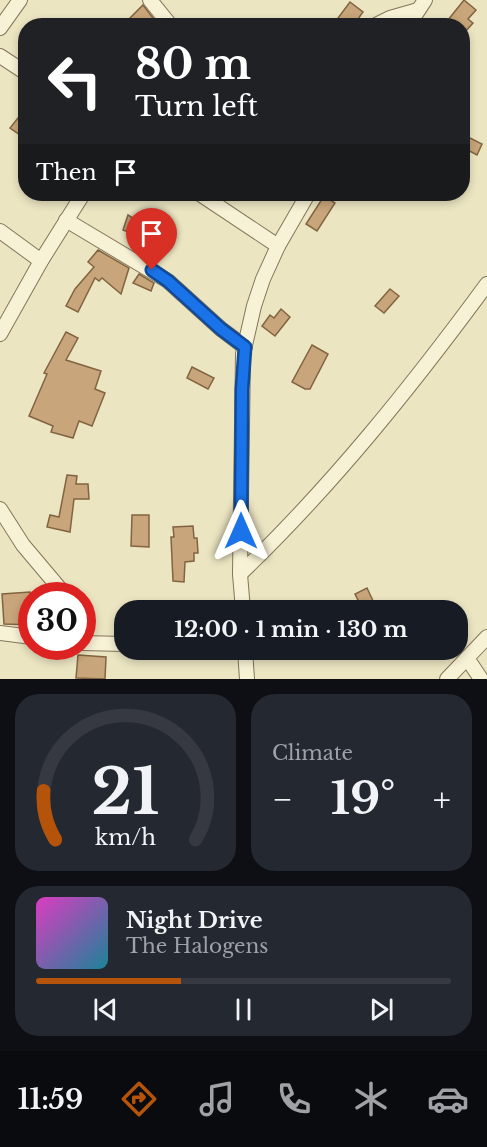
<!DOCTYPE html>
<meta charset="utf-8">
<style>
:root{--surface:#171b24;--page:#242831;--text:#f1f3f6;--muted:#9ea1a6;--line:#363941;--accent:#b45309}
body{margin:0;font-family:"Libre Baskerville",serif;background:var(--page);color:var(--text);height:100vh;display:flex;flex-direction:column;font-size:22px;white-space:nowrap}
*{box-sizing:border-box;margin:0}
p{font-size:20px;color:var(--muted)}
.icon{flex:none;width:33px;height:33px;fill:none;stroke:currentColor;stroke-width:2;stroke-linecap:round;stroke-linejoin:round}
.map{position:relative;height:679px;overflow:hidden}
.drawer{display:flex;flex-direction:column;gap:15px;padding:15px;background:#0d0f14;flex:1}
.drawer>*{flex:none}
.guide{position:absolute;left:18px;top:18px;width:452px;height:183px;border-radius:24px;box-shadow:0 3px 9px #0003;background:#202124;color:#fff;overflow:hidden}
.speed{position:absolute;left:18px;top:582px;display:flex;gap:12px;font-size:30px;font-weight:700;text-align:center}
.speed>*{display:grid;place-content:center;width:78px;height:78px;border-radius:50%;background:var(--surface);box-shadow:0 3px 9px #0003;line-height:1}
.speed .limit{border:9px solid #d22;background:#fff;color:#111}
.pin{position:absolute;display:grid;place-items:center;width:51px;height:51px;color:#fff;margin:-62px -26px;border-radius:50% 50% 50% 0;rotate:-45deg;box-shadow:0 0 6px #0007}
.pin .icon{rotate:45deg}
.me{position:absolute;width:66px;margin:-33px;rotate:0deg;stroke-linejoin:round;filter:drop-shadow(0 0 4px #0008)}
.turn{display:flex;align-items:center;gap:21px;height:126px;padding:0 18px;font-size:27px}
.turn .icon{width:78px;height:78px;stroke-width:2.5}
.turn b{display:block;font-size:42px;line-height:51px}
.then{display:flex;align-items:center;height:57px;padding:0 18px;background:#0003;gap:12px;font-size:22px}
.big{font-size:45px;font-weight:800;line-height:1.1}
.drawer .card{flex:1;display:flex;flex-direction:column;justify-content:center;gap:9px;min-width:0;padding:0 21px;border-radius:24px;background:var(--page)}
.drawer .dial{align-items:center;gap:0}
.dial svg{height:156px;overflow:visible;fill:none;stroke:var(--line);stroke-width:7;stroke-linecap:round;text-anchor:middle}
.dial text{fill:var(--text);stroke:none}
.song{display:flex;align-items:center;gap:18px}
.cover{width:72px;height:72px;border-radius:9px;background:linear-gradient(135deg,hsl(310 70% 55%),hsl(190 70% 35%))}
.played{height:6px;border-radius:3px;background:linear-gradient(90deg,var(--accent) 35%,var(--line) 35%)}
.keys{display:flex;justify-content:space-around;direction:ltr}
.heat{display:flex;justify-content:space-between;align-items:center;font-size:33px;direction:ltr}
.drawer .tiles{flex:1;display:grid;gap:15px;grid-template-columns:1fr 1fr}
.card:last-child{grid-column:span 2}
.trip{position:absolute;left:114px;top:600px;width:354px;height:60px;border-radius:24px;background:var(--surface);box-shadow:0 3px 9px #0003;font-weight:800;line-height:60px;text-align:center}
.tabs{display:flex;height:96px;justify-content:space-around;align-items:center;background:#090b0e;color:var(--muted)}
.tabs .icon{width:42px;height:42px}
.tabs .selected{color:var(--accent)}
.tabs b{font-size:27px;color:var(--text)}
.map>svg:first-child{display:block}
.building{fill:#c8a57a;stroke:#826441;stroke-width:1.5}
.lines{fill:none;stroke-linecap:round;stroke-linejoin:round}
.street-casing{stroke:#84765a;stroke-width:16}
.street{stroke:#f7f1d5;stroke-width:14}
.route-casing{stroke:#114b97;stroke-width:15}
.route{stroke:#1a73e8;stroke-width:10}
</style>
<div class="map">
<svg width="487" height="679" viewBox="0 0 487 679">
<rect width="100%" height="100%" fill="#ebe5c2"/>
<g class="building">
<path d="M 464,0 L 476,10 L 468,19 L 473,23 L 465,32 L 462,29 L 462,26 L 454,26 L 448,20 Z"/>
<path d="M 350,2 L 363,12 L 353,26 L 332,26 Z"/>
<path d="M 143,5 L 153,18 L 147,26 L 138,26 L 130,18 Z"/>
<path d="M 26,108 L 26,139 L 10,128 Z"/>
<path d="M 462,134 L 482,144 L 477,155 L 462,147 Z"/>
<path d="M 324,196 L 335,203 L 317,231 L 306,224 Z"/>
<path d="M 128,215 L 144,225 L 140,236 L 123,230 Z"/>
<path d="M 98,250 L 129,268 L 121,294 L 102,278 L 99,281 L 95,278 L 78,312 L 66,306 L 75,289 L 94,267 L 88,262 Z"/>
<path d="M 139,274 L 154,283 L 151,291 L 133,283 Z"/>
<path d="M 390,289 L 399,296 L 384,313 L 375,306 Z"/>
<path d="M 281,309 L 290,317 L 275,336 L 262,326 L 270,315 L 274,318 Z"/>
<path d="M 66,332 L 78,338 L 66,360 L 101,371 L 95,389 L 105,393 L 92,426 L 79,421 L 73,438 L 51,432 L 53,426 L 29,416 L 47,374 L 44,373 Z"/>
<path d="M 312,345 L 328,354 L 310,389 L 305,389 L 292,382 Z"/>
<path d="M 192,367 L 214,378 L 208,389 L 187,378 Z"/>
<path d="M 67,475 L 77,476 L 76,484 L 88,484 L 89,499 L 74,499 L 70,532 L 47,527 L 50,515 L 59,517 Z"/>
<path d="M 132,515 L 149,515 L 149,547 L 131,546 Z"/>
<path d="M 193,526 L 194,538 L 197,538 L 198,553 L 194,553 L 194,561 L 185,562 L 184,582 L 173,581 L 171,537 L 174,537 L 173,527 Z"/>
<path d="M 367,588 L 375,605 L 363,610 L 355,594 Z"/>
<path d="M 30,592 L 32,625 L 4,624 L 2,594 Z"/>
<path d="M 78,655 L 106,657 L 105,679 L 76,678 Z"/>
</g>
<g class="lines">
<g class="street-casing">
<g id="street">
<path d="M 150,0 L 171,26"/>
<path d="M 374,26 L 390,18 L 418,10"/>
<path d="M 408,26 L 425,0"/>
<path d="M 0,28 L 20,0"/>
<path d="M 0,56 L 26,73"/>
<path d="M 200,194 L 278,246"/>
<path d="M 66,220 L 168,281 L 221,329 L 245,347"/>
<path d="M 0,231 L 41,261"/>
<path d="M 0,334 L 41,261 L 83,194"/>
<path d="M 0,509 L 23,545 L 66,596"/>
<path d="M 240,574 C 332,486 412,386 487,284"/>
<path d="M 243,610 L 240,574 L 243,354 L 254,306 L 263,279 L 278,246 L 308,194"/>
<path d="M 0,633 L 32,637"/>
<path d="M 82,643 L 124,644"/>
<path d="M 245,650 L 247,679"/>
<path d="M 467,658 L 481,679"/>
<path d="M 447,679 L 487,637"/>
</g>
</g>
<use href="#street" class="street"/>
</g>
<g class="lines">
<g class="route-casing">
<path id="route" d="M 152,270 L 168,281 L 221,329 L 245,347 L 242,389 L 241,531"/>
</g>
<use href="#route" class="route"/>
</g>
</svg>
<div class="speed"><div class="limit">30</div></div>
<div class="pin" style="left:152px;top:270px;background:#d93025"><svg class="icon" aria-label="arrive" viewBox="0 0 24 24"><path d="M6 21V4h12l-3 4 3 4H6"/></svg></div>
<svg class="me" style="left:241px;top:531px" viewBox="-20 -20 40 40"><path d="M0-17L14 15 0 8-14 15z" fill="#1a73e8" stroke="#fff" stroke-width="4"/></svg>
<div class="trip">12:00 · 1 min · 130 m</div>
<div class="guide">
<div class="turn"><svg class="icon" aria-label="left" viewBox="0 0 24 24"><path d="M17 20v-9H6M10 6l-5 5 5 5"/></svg><div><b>80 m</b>Turn left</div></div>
<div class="then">Then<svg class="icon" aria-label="arrive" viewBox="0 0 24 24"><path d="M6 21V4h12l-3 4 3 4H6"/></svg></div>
</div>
</div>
<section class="drawer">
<div class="tiles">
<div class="card dial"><svg viewBox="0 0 100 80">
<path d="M14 69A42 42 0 1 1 86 69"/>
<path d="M14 69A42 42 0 0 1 8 44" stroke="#b45309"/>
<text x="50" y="56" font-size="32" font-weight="700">21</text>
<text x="50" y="72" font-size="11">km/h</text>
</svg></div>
<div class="card"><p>Climate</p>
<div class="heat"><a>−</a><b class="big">19°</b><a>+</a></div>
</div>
<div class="card">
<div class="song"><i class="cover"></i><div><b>Night Drive</b><p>The Halogens</p></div></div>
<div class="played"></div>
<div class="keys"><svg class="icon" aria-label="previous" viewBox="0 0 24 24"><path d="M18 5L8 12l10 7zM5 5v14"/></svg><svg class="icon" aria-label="pause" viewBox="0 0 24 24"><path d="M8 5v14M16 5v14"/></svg><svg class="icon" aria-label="next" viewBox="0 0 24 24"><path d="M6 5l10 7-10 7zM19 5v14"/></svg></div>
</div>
</div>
</section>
<nav class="tabs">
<b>11:59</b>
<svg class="icon selected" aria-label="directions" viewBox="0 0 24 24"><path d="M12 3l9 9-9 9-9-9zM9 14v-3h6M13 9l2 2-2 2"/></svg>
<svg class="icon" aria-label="music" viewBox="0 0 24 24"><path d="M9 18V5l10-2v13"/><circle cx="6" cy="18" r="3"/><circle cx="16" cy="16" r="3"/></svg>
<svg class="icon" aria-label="phone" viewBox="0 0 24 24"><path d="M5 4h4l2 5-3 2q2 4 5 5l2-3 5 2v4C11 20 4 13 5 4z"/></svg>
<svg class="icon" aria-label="climate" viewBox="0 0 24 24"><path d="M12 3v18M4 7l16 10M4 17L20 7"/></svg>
<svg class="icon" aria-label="car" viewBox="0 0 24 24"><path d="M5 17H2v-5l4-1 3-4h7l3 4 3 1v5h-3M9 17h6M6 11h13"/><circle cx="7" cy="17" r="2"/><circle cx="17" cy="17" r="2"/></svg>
</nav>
